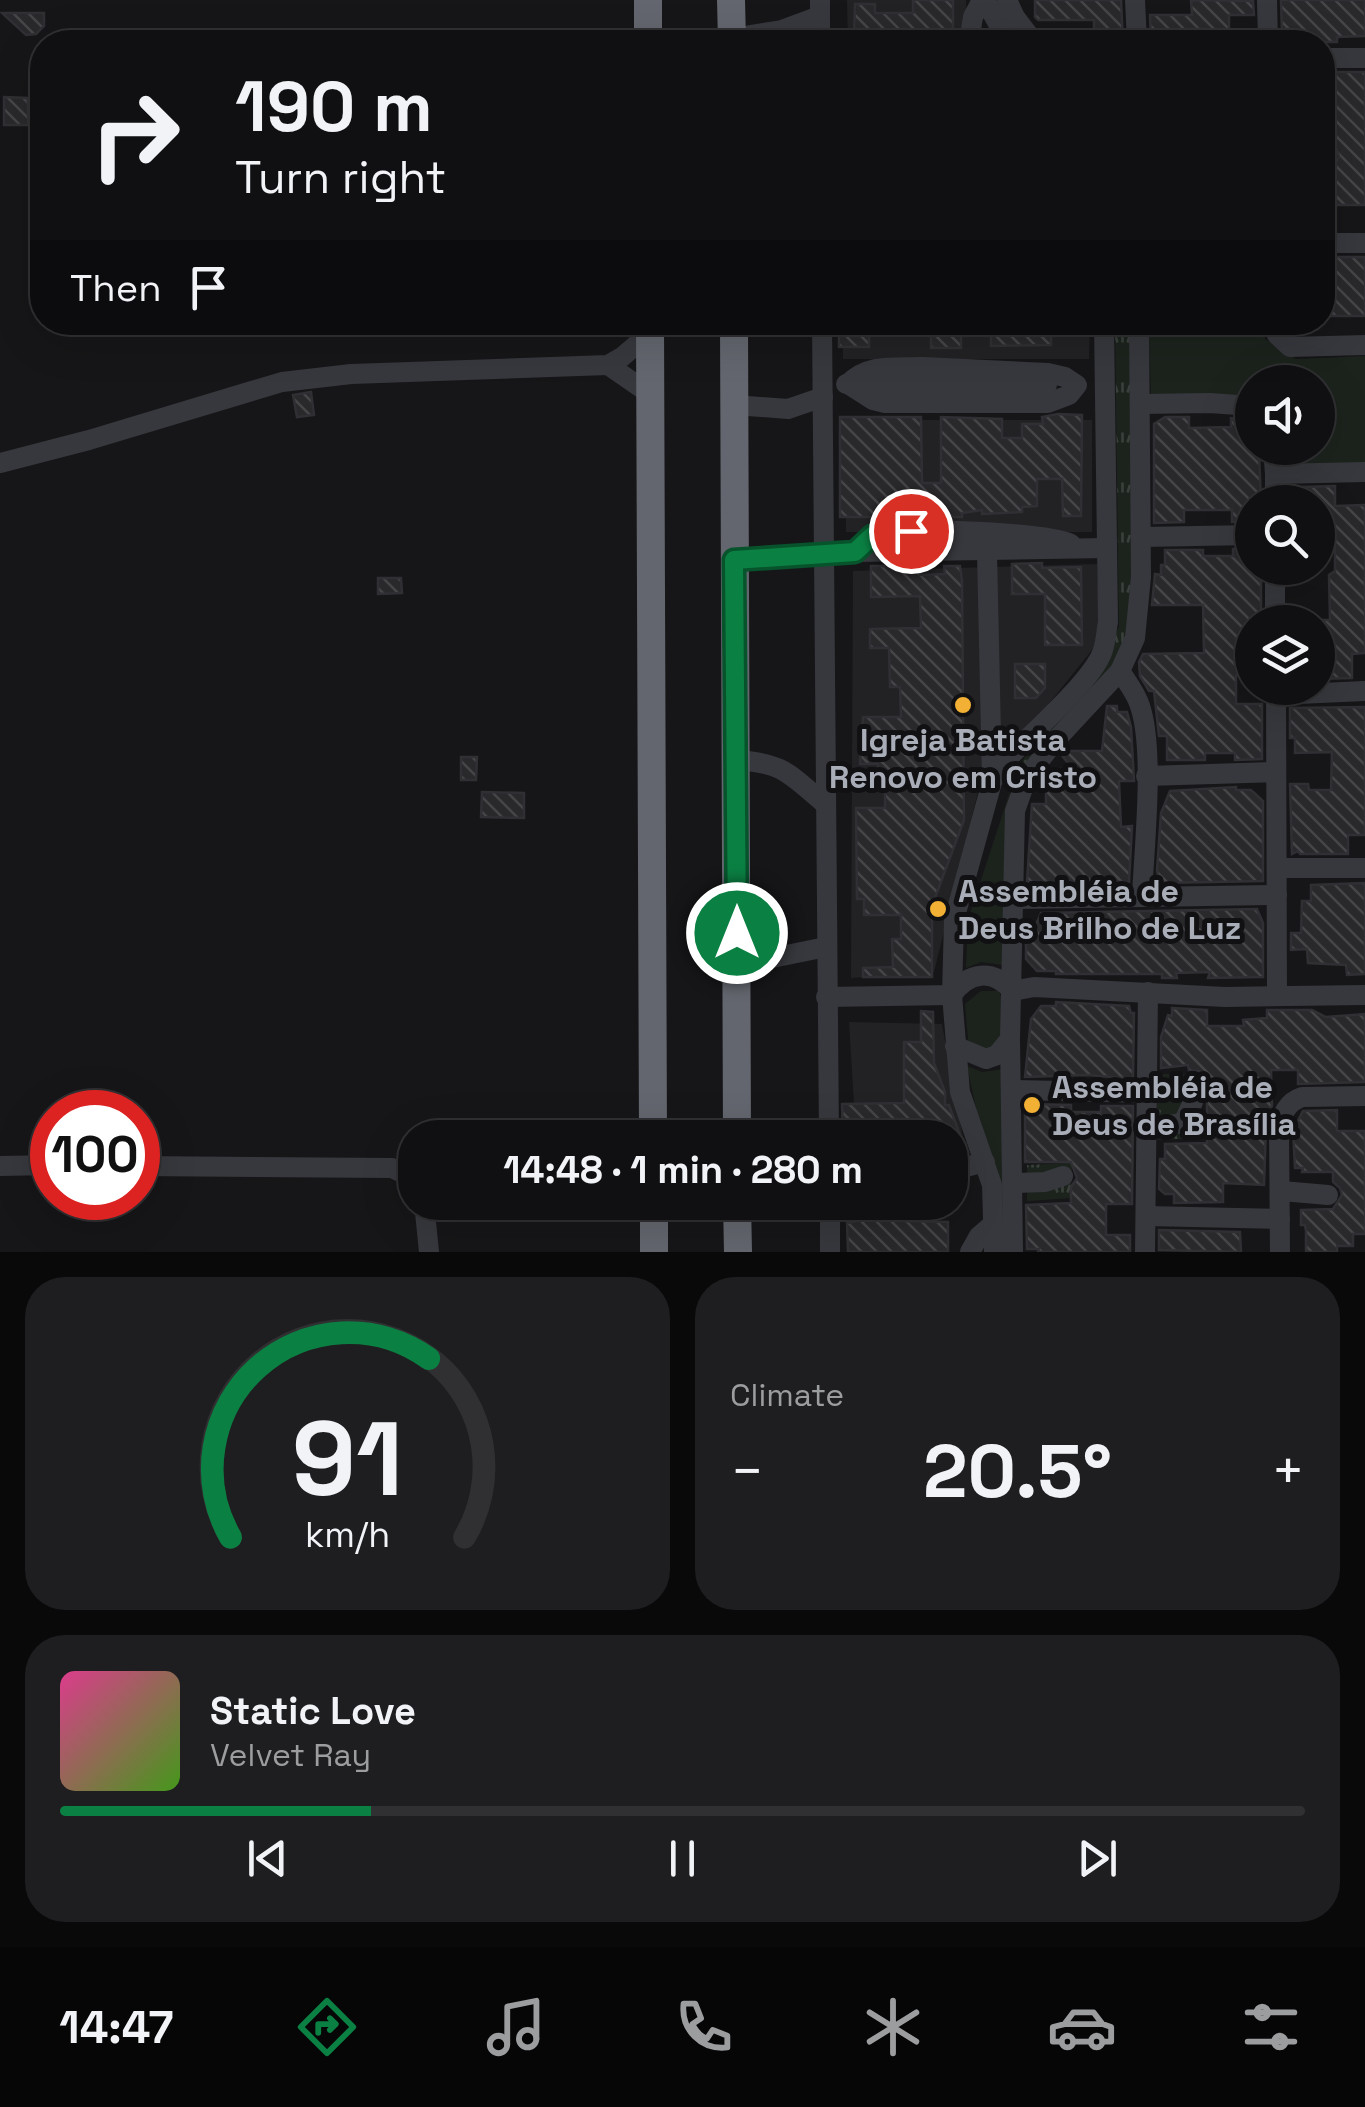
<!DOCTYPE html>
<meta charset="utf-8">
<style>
:root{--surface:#101012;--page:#1e1e20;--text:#f1f3f6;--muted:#9c9d9f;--line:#303032;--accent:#0b8043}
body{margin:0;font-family:"Space Grotesk",sans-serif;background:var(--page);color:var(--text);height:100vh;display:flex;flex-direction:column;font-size:38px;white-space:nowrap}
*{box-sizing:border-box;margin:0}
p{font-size:32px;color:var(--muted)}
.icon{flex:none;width:55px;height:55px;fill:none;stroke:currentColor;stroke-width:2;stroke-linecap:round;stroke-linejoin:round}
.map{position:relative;height:1252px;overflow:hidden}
.details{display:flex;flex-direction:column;gap:25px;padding:25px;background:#09090a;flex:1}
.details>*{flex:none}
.guide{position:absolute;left:30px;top:30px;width:1305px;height:305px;border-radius:40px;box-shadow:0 10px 40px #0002,0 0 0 2px var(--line);background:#101012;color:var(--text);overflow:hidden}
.fabs{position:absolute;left:1235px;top:365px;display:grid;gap:20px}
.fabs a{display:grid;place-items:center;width:100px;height:100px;border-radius:50%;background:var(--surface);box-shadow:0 10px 40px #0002,0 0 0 2px var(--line);font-size:50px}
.speed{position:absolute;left:30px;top:1090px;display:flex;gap:20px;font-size:50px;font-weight:700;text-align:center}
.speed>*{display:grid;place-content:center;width:130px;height:130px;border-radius:50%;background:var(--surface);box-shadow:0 10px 40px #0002,0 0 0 2px var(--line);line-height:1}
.speed .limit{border:15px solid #d22;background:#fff;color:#111}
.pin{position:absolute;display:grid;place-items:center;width:85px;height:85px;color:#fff;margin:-42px;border:5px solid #fff;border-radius:50%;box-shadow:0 2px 10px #0007}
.me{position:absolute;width:110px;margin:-55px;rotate:0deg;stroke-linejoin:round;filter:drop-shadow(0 0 8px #0008)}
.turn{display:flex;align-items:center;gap:35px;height:210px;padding:0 40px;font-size:45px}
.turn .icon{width:130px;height:130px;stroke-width:2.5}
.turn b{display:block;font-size:70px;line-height:85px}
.then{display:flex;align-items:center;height:95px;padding:0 40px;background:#0003;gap:20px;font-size:38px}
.big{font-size:75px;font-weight:800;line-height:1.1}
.details .tile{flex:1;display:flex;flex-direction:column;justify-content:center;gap:15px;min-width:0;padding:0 35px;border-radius:40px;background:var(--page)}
.details .dial{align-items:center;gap:0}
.dial svg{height:260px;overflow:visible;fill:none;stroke:var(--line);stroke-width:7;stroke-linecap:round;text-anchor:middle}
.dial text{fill:var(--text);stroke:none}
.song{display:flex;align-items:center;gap:30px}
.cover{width:120px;height:120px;border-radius:15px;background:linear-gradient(135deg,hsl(330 70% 55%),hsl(100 70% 35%))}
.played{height:10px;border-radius:5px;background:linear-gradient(90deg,var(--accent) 25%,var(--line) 25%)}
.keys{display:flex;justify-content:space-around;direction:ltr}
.heat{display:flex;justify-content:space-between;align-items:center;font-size:55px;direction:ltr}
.details .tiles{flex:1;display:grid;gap:25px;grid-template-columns:1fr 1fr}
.tile:last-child{grid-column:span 2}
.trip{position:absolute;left:398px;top:1120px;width:570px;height:100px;border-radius:40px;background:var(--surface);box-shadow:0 10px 40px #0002,0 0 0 2px var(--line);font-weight:800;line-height:100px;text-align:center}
.tabs{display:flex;height:160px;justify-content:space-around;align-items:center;background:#060607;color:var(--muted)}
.tabs .icon{width:70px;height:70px}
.tabs .selected{color:var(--accent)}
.tabs b{font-size:45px;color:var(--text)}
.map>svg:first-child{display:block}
.built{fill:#222225}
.grass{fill:#1c231d}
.park{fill:url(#park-tufts)}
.building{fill:url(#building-back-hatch);stroke:#303034;stroke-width:2.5}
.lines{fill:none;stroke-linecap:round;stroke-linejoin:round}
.minor{stroke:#37383d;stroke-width:20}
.highway{stroke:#63666e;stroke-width:28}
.route-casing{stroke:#07532c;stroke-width:25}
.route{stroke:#0b8043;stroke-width:18}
.poi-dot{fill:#f2b134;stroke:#111113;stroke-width:4}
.labels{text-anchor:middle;stroke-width:10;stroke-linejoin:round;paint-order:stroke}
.poi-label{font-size:32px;font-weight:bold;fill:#a8adb8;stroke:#111113;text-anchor:start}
</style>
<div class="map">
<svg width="1365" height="1252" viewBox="0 0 1365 1252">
<defs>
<pattern id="park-tufts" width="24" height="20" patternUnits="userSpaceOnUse" patternTransform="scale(2.5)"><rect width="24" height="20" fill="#1c231d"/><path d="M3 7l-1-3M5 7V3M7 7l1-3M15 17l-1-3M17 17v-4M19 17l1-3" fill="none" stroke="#3a403c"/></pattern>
<pattern id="building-back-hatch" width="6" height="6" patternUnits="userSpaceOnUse" patternTransform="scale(2.5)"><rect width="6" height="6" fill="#29292c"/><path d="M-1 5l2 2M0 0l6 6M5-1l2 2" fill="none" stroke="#454548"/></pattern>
</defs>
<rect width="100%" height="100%" fill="#161618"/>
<g class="built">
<path d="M 847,0 L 966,0 L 967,42 L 848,42 Z"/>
<path d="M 843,323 L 1090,323 L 1089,359 L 843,359 Z"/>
<rect x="846" y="420" width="246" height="112"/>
<path d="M 1097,564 L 1100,640 L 978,792 L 934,972 L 851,978 L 853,571 Z"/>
<path d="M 849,1022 L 942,1024 L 965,1148 L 950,1147 L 950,1138 L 856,1137 Z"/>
</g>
<g class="grass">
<path d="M 1149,323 L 1265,323 L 1265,339 L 1296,359 L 1365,356 L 1365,468 L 1291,472 L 1287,448 L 1318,448 L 1318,382 L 1252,382 L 1252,404 L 1151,399 Z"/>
<path d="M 1010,791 L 1003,965 L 981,962 L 966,968 L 968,920 Z"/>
<path d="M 981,991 L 999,991 L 1007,1017 L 1004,1042 L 991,1053 L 969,1050 L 965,1004 Z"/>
<path d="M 967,1066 L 982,1072 L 1005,1069 L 1007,1252 Z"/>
</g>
<g class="park">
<path d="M 1115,323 L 1131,323 L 1133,638 L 1016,791 L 1010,791 L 1024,758 L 1082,692 L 1119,627 Z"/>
<path d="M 1157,1074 L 1199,1074 L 1199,1138 L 1156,1140 Z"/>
<path d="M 1072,1163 L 1071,1198 L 1027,1201 L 1027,1165 Z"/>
</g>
<g class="building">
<path d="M 913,0 L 953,0 L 953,42 L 866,42 L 866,33 L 854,33 L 855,4 L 875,4 L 875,13 L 913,13 Z"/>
<path d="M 1035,0 L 1121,0 L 1123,42 L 1094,42 L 1094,20 L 1038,20 L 1035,17 Z"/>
<path d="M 1191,0 L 1253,1 L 1254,15 L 1229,15 L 1229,36 L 1222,36 L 1222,42 L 1211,42 L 1210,29 L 1186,29 L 1187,41 L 1151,42 L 1150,15 L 1192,15 Z"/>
<path d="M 1281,0 L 1365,0 L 1365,36 L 1337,37 L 1337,42 L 1296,42 L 1296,32 L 1282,33 Z"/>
<path d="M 2,13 L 44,13 L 44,26 L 36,34 L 26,35 Z"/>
<path d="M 1322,72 L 1365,72 L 1365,205 L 1322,205 L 1322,170 L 1333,167 L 1339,157 L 1336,148 L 1324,142 Z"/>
<path d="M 4,97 L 28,98 L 28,125 L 4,125 Z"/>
<rect x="1322" y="257" width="43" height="59"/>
<rect x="839" y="322" width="30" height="25"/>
<rect x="931" y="322" width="30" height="26"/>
<path d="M 991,322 L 1051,322 L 1051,345 L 991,346 Z"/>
<path d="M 311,392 L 314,415 L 297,417 L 293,395 Z"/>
<path d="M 1058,414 L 1082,415 L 1081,516 L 1063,516 L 1062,479 L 1037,479 L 1037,506 L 1022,507 L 1022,512 L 982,514 L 982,510 L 962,513 L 962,517 L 840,517 L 840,417 L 921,417 L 922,483 L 941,483 L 941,417 L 1002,419 L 1002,438 L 1022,438 L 1022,424 L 1043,424 L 1042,417 Z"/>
<path d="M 1165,417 L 1189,417 L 1189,428 L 1231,427 L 1231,418 L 1252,420 L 1252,448 L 1254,452 L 1259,451 L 1261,502 L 1252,502 L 1252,521 L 1232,522 L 1232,510 L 1184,510 L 1184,522 L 1154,523 L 1154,424 Z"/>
<path d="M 1335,486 L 1335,506 L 1365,505 L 1365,653 L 1352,654 L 1352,678 L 1318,679 L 1318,620 L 1330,620 L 1329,575 L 1335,571 L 1335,543 L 1318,543 L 1318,502 L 1289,502 L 1289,496 L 1302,487 Z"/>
<path d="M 1233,549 L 1252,549 L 1252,568 L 1261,568 L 1261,622 L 1252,622 L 1252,660 L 1246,660 L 1246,675 L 1236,675 L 1236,704 L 1262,704 L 1262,759 L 1235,760 L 1235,753 L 1205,753 L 1205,760 L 1167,760 L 1167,736 L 1159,736 L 1154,691 L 1149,691 L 1140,676 L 1139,662 L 1143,654 L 1204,653 L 1203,605 L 1152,605 L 1155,574 L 1161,575 L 1161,565 L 1165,565 L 1165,550 L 1203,550 L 1203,556 L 1233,556 Z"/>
<path d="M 1042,563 L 1042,568 L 1081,567 L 1082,645 L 1045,645 L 1045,594 L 1012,594 L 1012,564 Z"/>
<path d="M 871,566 L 920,566 L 920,575 L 945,574 L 944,566 L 960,566 L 962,581 L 964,820 L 932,906 L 932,977 L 863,977 L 863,968 L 893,967 L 892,939 L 901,939 L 901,915 L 864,915 L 864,899 L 857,899 L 856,808 L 885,808 L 885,778 L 879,778 L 878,764 L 860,764 L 863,717 L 901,717 L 900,687 L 890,687 L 889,648 L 870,648 L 870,629 L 921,628 L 920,596 L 871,597 Z"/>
<path d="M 378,578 L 401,578 L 402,593 L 378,594 Z"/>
<path d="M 1015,664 L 1045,664 L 1045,688 L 1036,698 L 1015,698 Z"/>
<path d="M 1107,706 L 1117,706 L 1117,712 L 1127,712 L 1131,727 L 1134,781 L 1119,781 L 1121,827 L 1132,826 L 1129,882 L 1027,882 L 1032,804 L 1046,804 L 1046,782 L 1055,782 L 1055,769 L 1073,769 L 1063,757 L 1070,751 L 1102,751 Z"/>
<path d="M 1365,707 L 1365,835 L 1348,835 L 1348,854 L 1300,854 L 1298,851 L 1292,854 L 1290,784 L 1308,784 L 1309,790 L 1331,790 L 1332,752 L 1295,753 L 1295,738 L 1290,738 L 1290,708 Z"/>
<path d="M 461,757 L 477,757 L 476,780 L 461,780 Z"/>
<path d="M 1236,787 L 1236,790 L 1251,790 L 1263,801 L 1263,881 L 1160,883 L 1157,871 L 1161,813 L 1170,791 Z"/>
<path d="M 482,792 L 524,793 L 524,818 L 481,817 Z"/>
<path d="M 1365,883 L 1365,974 L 1347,975 L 1346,965 L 1308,963 L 1307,949 L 1291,950 L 1291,933 L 1301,933 L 1302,901 L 1311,901 L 1311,885 Z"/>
<path d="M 1257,909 L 1263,923 L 1263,977 L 1208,978 L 1210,972 L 1176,973 L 1177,978 L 1162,978 L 1162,974 L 1056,974 L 1056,971 L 1037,971 L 1026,959 L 1026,928 L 1036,925 L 1041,913 Z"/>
<path d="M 1056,1002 L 1129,1006 L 1131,1013 L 1134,1013 L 1133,1079 L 1088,1075 L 1025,1077 L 1031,1019 L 1041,1006 L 1056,1006 Z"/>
<path d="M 1172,1008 L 1207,1010 L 1207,1026 L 1244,1026 L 1243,1020 L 1267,1018 L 1267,1010 L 1312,1010 L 1326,1017 L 1365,1014 L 1365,1082 L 1298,1084 L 1298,1070 L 1271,1070 L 1272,1105 L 1266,1126 L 1264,1185 L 1223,1183 L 1223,1202 L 1174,1203 L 1174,1194 L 1165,1194 L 1159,1189 L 1160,1159 L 1165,1159 L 1165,1144 L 1207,1143 L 1207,1086 L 1200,1071 L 1189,1071 L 1188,1065 L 1161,1068 L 1161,1037 L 1168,1015 L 1172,1016 Z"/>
<path d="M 921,1011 L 933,1012 L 934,1063 L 945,1092 L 945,1105 L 949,1105 L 960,1135 L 863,1134 L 863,1138 L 843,1138 L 842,1104 L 904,1103 L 904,1042 L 921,1042 Z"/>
<path d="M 1025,1104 L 1071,1105 L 1071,1112 L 1101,1112 L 1101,1106 L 1133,1106 L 1132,1204 L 1106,1204 L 1106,1235 L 1130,1235 L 1130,1252 L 1038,1252 L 1039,1249 L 1027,1249 L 1026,1205 L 1071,1203 L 1071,1187 L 1077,1178 L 1071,1162 L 1025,1162 Z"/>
<path d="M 1337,1110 L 1337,1131 L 1365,1131 L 1365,1234 L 1353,1234 L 1353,1246 L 1337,1246 L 1337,1252 L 1306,1252 L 1306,1231 L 1305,1225 L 1301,1225 L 1301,1210 L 1333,1209 L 1342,1195 L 1340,1188 L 1333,1182 L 1333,1172 L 1302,1172 L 1303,1168 L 1295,1168 L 1293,1130 L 1303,1111 Z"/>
<path d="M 861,1220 L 948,1222 L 948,1252 L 848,1252 L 847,1223 Z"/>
<path d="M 1159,1230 L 1240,1232 L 1241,1252 L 1159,1250 Z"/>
</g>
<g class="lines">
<g class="minor">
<path d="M 820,0 L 820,42"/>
<path d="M 985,0 L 1008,42"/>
<path d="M 1007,0 L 1015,17 L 1034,42"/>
<path d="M 1135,0 L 1137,42"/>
<path d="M 1267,0 L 1268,42"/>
<path d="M 732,38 L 782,30 L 820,16"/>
<path d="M 969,42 L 973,17 L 982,0"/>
<path d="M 1322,58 L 1365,58"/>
<path d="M 1322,156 L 1325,156"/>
<path d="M 1322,243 L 1365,243"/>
<path d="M 822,322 L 829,1138"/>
<path d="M 1273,322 L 1277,335 L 1290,347 L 1365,345"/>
<path d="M 608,365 L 650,394"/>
<path d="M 923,367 L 1048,373 L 1065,377 L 1077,385 L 1069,395 L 1048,403 L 885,403 L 873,400 L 848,384 C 868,363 895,368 923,367 Z"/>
<path d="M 846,384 L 1047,385"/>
<path d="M 1140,404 L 1210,403 L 1252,406"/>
<path d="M 734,405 L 788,409 L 823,397"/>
<path d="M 1273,448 L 1275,474 L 1365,472"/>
<path d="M 0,463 L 89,440 L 282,382 L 351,374 L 608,365 L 622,357 L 650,333"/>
<path d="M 1275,502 L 1275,474"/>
<path d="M 1142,537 L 1252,535"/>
<path d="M 855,552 C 862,544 868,536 880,533 C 908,527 1047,532 1071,544"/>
<path d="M 987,552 L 992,780"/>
<path d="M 735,560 L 855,552 L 1107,548"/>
<path d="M 1275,568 L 1275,622"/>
<path d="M 1120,671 C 1127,682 1136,693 1140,706 C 1155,751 1144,847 1142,897"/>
<path d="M 1276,688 L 1277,996"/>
<path d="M 1276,695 L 1365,691"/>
<path d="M 735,760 C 785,763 789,774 825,804"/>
<path d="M 1146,776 L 1276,772"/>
<path d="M 1279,868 L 1365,868"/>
<path d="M 1013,899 L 1277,895"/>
<path d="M 737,965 L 826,947"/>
<path d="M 826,997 L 952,995 C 968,972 993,968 1012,991 L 1034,987 L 1225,997 L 1365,995"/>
<path d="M 955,1046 L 986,1059 L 997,1055 L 1010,1039"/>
<path d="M 1011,1090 L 1147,1093"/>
<path d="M 1147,1128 L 1183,1123 L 1193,1102 L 1193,1087"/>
<path d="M 779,1138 L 828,1127"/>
<path d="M 0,1166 L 52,1165"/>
<path d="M 138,1166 L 392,1168 L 415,1179"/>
<path d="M 950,1171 L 985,1162"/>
<path d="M 1013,1183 L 1045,1182 L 1063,1176"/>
<path d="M 1282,1191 L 1328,1195"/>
<path d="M 950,1197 L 958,1188 L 954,1171"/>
<path d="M 424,1202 L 429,1252"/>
<path d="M 830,1202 L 830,1252"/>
<path d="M 1146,1216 L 1280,1219"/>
<path d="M 970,1252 L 979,1236 L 993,1224"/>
<path d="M 994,1252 L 992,1185 L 960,1092 L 952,995 L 954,920 L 992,782 L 1000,767 C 1025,738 1089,685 1102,653 C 1106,643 1106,632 1108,622 L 1104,322"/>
<path d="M 1013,1252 L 1010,1039 L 1015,811 L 1027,777 L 1054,742 L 1120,671 L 1135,638 L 1141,577 L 1139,322"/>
<path d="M 1145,1252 L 1148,992"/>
<path d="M 1280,1252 L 1279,1129 C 1282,1114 1287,1102 1302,1097 L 1365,1096"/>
</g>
<g class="highway">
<path d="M 648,0 L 648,42"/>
<path d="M 731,0 L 732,42"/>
<path d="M 650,322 L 653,1138"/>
<path d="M 734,322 L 737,1138"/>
<path d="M 654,1202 L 654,1252"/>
<path d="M 737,1202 L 738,1252"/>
</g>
</g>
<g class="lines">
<g class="route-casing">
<path id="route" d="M 737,933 L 734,560 L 855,552 L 872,536 L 911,531"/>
</g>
<use href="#route" class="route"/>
</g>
<g class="poi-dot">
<circle cx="963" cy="705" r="10"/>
<circle cx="938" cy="909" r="10"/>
<circle cx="1032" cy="1105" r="10"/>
</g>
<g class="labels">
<g class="poi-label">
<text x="963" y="751" text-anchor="middle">Igreja Batista<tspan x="963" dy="37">Renovo em Cristo</tspan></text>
<text x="958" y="902">Assembléia de<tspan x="958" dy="37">Deus Brilho de Luz</tspan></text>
<text x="1052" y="1098">Assembléia de<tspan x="1052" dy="37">Deus de Brasília</tspan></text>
</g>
</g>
</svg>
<div class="fabs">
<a><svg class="icon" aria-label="sound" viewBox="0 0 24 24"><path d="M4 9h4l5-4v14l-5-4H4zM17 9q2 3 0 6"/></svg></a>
<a><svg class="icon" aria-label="search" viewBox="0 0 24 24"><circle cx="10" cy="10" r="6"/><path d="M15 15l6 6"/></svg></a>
<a><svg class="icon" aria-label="layers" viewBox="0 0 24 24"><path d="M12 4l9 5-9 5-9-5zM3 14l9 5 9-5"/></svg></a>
</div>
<div class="speed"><div class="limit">100</div></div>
<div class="pin" style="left:911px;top:531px;background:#d93025"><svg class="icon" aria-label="arrive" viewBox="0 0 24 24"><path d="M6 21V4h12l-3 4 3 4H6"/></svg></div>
<svg class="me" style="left:737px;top:933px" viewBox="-20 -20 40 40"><circle r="17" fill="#0b8043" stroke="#fff" stroke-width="3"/><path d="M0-11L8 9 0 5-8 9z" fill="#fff"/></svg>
<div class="trip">14:48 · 1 min · 280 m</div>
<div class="guide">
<div class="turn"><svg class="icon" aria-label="right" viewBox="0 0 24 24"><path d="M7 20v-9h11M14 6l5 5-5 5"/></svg><div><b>190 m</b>Turn right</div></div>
<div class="then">Then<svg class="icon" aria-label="arrive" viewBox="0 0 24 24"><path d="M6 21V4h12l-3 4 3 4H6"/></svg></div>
</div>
</div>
<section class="details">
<div class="tiles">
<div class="tile dial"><svg viewBox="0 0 100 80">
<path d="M14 69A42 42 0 1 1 86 69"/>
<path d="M14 69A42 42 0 0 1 75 14" stroke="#0b8043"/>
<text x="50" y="56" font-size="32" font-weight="700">91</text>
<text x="50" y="72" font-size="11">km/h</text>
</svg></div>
<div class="tile"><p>Climate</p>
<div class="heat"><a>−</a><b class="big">20.5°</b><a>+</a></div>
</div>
<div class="tile">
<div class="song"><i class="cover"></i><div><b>Static Love</b><p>Velvet Ray</p></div></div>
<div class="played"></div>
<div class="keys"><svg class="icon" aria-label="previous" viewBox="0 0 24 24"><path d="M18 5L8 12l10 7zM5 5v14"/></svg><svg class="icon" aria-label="pause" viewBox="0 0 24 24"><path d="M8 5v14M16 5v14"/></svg><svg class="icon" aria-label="next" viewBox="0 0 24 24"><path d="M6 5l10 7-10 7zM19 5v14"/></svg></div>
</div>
</div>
</section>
<nav class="tabs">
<b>14:47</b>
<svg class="icon selected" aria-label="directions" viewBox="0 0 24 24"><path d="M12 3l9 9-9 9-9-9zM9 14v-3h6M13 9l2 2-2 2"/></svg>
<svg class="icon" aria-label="music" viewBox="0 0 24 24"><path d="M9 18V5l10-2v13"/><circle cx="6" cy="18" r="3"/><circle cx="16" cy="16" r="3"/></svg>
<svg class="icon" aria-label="phone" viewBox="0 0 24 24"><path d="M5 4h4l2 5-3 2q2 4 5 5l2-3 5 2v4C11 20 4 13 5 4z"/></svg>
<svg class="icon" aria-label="climate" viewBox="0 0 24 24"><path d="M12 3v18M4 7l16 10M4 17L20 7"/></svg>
<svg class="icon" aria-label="car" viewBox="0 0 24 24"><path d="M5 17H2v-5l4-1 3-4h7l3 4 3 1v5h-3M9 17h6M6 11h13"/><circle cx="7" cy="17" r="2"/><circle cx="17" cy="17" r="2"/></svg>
<svg class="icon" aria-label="filters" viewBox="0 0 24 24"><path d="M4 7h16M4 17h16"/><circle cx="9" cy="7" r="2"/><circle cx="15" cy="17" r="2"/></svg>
</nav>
